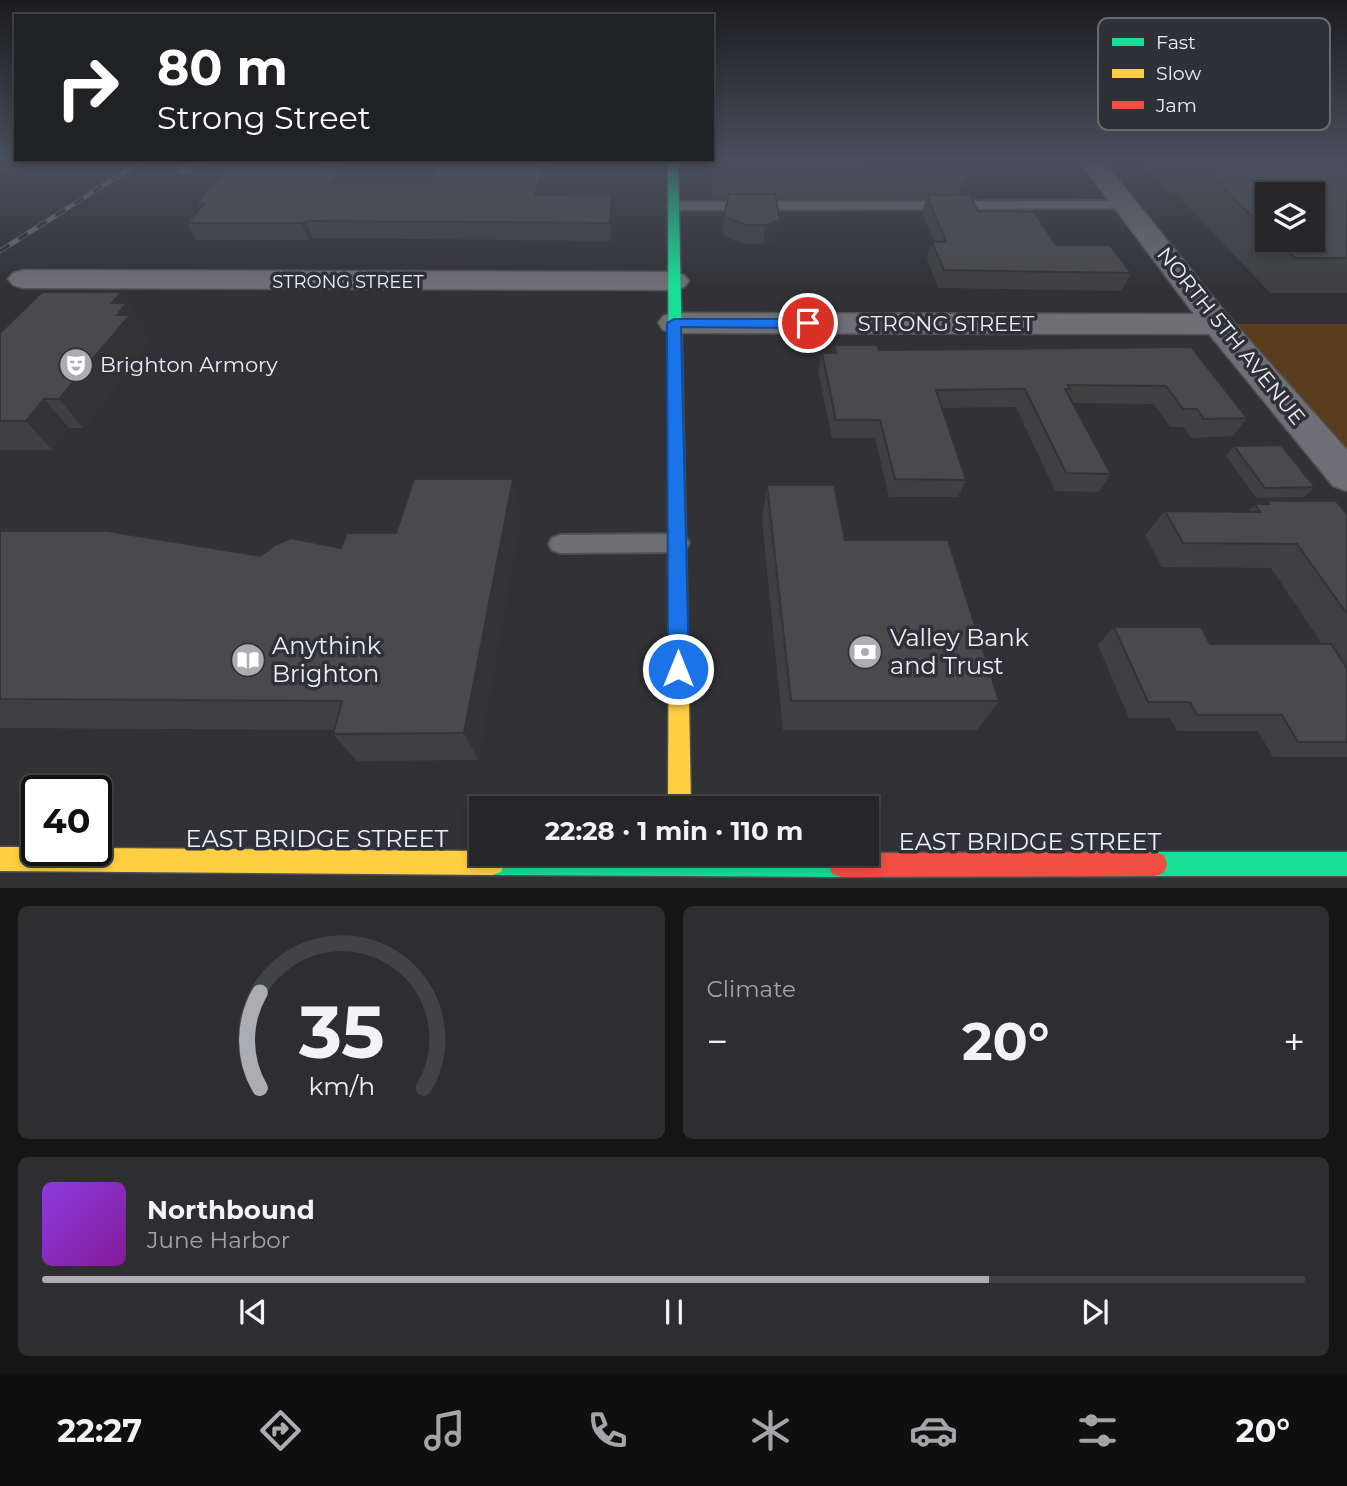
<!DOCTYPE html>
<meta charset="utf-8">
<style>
:root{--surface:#262628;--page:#2e2e30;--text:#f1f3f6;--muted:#a4a5a8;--line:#424345;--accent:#acadb2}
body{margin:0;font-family:Montserrat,sans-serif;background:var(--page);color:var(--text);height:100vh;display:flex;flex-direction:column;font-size:26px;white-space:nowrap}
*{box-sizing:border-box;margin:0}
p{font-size:23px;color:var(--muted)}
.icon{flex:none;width:38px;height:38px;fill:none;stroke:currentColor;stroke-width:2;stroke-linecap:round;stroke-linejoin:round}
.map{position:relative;height:888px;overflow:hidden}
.panel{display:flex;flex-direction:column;gap:18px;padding:18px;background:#151516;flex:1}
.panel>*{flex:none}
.guide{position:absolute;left:14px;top:14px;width:700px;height:147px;border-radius:0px;box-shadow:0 4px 10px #0003,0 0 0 2px var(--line);background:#202124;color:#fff;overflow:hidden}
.controls{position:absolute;left:1255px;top:182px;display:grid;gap:14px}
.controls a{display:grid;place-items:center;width:70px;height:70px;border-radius:0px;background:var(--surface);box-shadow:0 4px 10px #0003,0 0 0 2px var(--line);font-size:35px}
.speed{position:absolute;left:21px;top:775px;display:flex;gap:14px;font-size:35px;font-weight:700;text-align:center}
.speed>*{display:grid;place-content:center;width:91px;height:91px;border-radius:50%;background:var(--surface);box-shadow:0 4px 10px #0003,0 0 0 2px var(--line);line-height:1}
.speed .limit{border:4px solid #111;border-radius:10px;background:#fff;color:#111}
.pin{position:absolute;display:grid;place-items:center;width:60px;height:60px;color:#fff;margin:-30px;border:4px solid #fff;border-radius:50%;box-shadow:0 2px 7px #0007}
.me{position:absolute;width:77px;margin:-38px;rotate:0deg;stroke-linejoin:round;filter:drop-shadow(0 0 5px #0008)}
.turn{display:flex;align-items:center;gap:24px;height:147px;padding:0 28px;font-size:32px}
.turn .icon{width:91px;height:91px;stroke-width:2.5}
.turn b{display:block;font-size:49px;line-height:60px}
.big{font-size:52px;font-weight:700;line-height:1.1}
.panel .tile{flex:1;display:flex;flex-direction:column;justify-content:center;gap:10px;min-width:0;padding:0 24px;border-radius:10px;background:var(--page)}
.panel .dial{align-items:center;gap:0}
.dial svg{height:182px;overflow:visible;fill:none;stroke:var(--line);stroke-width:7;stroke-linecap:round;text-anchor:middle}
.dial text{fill:var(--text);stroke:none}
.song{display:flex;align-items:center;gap:21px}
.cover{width:84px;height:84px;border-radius:10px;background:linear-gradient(135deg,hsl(270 70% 55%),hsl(290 70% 35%))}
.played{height:7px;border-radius:4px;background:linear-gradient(90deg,var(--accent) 75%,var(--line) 75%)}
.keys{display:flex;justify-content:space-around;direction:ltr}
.heat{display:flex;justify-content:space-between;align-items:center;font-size:38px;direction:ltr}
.panel .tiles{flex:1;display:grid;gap:18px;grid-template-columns:1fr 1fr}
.tile:last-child{grid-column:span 2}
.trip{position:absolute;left:469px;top:796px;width:410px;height:70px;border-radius:0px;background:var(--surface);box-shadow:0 4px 10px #0003,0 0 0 2px var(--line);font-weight:700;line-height:70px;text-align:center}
.tab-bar{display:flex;height:112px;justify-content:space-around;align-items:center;background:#0f0f10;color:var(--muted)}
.tab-bar .icon{width:49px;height:49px}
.tab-bar .on{color:var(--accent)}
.tab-bar b{font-size:32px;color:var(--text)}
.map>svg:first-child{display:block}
.green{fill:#5a3d1d}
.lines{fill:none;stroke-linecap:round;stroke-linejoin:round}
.lane-casing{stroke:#515154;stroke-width:4}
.street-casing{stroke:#515154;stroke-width:3}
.fast-casing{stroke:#515154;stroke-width:3}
.slow-casing{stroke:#515154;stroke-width:3}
.jam-casing{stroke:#515154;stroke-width:3}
.lane{fill:#6e6e74;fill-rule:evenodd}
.street{fill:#6e6e74;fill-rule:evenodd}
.fast{fill:#16e098;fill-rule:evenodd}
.slow{fill:#ffcf43;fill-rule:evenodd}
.jam{fill:#f24e42;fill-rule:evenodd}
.rail-casing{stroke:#6c6c70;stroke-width:5}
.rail{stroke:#303138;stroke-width:3.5;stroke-dasharray:11;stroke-linecap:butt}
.wall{fill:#404042;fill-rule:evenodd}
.shaded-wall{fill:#343436}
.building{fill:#4a4a4d;stroke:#343436;stroke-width:2}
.route{fill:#1a73e8;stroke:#114b97;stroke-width:2}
.labels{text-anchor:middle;stroke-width:7;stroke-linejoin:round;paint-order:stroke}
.far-street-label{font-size:18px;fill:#eeeff4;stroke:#303138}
.street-label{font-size:21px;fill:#eeeff4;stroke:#303138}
.poi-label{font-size:21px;fill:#eeeff4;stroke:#303138;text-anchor:start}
.near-poi-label{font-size:24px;fill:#eeeff4;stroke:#303138;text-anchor:start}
.near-street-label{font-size:24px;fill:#eeeff4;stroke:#303138}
.key{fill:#303138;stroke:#696a70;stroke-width:2}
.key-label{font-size:19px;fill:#eeeff4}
</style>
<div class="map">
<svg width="1347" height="888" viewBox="0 0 1347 888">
<rect width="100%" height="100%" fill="#323236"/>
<path class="green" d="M 1218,324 L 1347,324 L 1347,476 Z"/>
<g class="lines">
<g class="lane-casing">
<g id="lane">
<path d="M 185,162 L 200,162 L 188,172 L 180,172 L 178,169 Z"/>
<path d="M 1124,201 L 1131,205 L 1129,208 L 674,210 L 667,206 L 674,202 Z"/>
<path d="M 678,534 L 686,537 L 689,543 L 686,549 L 678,552 L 560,553 L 552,550 L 549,544 L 552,538 L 560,535 Z"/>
</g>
</g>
<g class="street-casing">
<g id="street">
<path d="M 1080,162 L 1104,162 L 1229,317 L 1347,450 L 1347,491 L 1333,486 L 1209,334 L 674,333 L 663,330 L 658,323 L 663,316 L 674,313 L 1194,314 Z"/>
<path d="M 23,270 L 674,272 L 684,275 L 689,281 L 684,287 L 674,290 L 23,288 L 13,285 L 8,279 L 13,273 Z"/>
</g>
</g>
<g class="fast-casing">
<g id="fast">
<path d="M 668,162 L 678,162 L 687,589 L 685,595 L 678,597 L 671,595 L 669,589 Z"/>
<path d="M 1155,852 L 1347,852 L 1347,876 L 1155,876 L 1146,873 L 1143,864 L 1146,855 Z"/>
<path d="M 485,854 L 844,854 L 850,856 L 853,865 L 850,874 L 841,877 L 492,875 L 483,872 L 480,863 Z"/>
</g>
</g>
<g class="slow-casing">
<g id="slow">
<path d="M 678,581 L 685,583 L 687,589 L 691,808 L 668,808 L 669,589 L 671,583 Z"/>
<path d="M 0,847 L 37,847 L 37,850 L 96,850 L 96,848 L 481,851 L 481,854 L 501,854 L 504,863 L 501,872 L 492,875 L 0,871 Z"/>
</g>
</g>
<g class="jam-casing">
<path id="jam" d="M 1155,852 L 1164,855 L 1167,864 L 1164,873 L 1155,876 L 841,877 L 832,874 L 829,865 L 832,856 L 866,853 Z"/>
</g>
<use href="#lane" class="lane"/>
<use href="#street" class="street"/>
<use href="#fast" class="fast"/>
<use href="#slow" class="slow"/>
<use href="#jam" class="jam"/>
<g class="rail-casing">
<g id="rail">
<path d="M 0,169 L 7,162"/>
<path d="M 0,251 L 140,162"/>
</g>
</g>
<use href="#rail" class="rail"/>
</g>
<g class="wall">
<path d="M 439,162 L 550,162 L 542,195 L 612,194 L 613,211 L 611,241 L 313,238 L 309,240 L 196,240 L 187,223 L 199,209 L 196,204 L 343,163 L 339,170 L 344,184 L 429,183 Z"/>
<path d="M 711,162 L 965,162 L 967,166 L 958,195 L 978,211 L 1056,245 L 1131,273 L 1121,291 L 938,288 L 927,259 L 932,242 L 934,242 L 922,212 L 926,199 L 777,199 L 778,239 L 763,244 L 745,244 L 723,236 L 724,217 L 728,199 L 713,199 Z"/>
<path d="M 1142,162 L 1347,162 L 1347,293 L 1270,293 L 1178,195 L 1172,195 ZM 1267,194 L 1312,240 L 1267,240 Z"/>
<path d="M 140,320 L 140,321 L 146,331 L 143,334 L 149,343 L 83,428 L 69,428 L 52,450 L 0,450 L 0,333 Z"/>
<path d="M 834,345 L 879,350 L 1191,347 L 1247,418 L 1233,436 L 1191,438 L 1184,427 L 1170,427 L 1154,404 L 1073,403 L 1111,474 L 1099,492 L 1055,491 L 1016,407 L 942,408 L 966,480 L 958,497 L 889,497 L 875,438 L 832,438 L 818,371 L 822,353 L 833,353 Z"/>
<path d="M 1234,446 L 1315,487 L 1304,497 L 1256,498 L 1226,456 Z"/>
<path d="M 767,485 L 845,540 L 999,701 L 977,730 L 783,730 L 762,520 Z"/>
<path d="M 1267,501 L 1347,514 L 1347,757 L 1273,757 L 1258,731 L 1177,731 L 1170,718 L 1129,718 L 1098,645 L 1114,627 L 1210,644 L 1322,644 L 1271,568 L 1162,567 L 1145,535 L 1165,511 L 1248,512 L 1255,504 L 1264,504 Z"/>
<path d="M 521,514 L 478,760 L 357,761 L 333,734 L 335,730 L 0,728 L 0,531 L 260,556 L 341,548 L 396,533 Z"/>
</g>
<g class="shaded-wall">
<path d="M 328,162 L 343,163 L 339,170 L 345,186 L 336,201 L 323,169 Z"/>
<path d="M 544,162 L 550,162 L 538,212 L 535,195 Z"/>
<path d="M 612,194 L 613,211 L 611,241 L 610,223 Z"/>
<path d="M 780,220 L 778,239 L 763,244 L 765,225 Z"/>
<path d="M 306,221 L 313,238 L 309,240 L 301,223 Z"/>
<path d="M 122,292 L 146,331 L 143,334 L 149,343 L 83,428 L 59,399 L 117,315 L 112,303 Z"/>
<path d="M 44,399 L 69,428 L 52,450 L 26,421 Z"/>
<path d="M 513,479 L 521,514 L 478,760 L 464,733 Z"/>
</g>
<g class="building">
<path d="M 234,162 L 328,162 L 323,169 L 339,169 L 330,184 L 429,183 L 439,162 L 544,162 L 535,195 L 612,194 L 610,223 L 306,221 L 301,223 L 187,223 L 204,204 L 196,204 Z"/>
<path d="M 714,162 L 965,162 L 967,166 L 715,167 Z"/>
<path d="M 1196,162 L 1347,162 L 1347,258 L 1295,258 L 1276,240 L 1312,240 L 1312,194 L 1267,194 L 1267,231 Z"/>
<path d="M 729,194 L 775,194 L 780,220 L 765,225 L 747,225 L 724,217 Z"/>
<path d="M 927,195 L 969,195 L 978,211 L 1034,212 L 1056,245 L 1110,245 L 1131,273 L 944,270 L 932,242 L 946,242 Z"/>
<path d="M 42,292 L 122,292 L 112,303 L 127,303 L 117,315 L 130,315 L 59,399 L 44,399 L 26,421 L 0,421 L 0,333 Z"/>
<path d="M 834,345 L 877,345 L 879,350 L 1191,347 L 1247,418 L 1204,419 L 1197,409 L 1183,409 L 1166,386 L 1068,385 L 1070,389 L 1065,389 L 1111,474 L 1066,473 L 1025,389 L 936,390 L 966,480 L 895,479 L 880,420 L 836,420 L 822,353 L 836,353 Z"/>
<path d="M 1281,445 L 1315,487 L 1265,488 L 1234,446 Z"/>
<path d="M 414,479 L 513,479 L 464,733 L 333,734 L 342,701 L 0,699 L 0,531 L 107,531 L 260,556 L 275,545 L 291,538 L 341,548 L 347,533 L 396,533 Z"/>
<path d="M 767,485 L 834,485 L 845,540 L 948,540 L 999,701 L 791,701 Z"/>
<path d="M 1267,501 L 1336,501 L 1347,514 L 1347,614 L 1297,544 L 1183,543 L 1165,511 L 1260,512 L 1255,504 L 1269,504 Z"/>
<path d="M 1114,627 L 1201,627 L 1210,644 L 1331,644 L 1347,668 L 1347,742 L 1298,742 L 1282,715 L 1197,715 L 1190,702 L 1148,702 Z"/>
</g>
<linearGradient id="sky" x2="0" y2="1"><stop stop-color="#1c1c1e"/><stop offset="0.56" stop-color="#494f5d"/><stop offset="1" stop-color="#494f5d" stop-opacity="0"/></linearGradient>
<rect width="1347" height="287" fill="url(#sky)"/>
<path class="route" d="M 674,319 L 808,319 L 815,323 L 808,328 L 681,327 L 689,669 L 686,676 L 678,679 L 671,676 L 668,669 L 667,323 Z"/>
<defs>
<g id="theatre-disc" transform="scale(1.75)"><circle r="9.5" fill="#acadb2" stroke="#303138"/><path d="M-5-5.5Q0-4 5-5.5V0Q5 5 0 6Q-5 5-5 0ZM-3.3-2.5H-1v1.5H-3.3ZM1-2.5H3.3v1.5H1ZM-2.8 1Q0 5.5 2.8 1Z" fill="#fff"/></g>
<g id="bank-disc" transform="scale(1.75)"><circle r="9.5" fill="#acadb2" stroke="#303138"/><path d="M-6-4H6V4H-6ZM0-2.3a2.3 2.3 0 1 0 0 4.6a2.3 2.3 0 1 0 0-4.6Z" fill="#fff"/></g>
<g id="library-disc" transform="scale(1.75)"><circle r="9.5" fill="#acadb2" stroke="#303138"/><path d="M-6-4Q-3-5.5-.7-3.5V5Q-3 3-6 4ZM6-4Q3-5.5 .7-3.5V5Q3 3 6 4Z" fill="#fff"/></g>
</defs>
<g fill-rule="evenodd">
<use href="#theatre-disc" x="76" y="365"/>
<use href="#bank-disc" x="865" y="652"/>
<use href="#library-disc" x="248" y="660"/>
</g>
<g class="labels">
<g class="far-street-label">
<text x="348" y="288">STRONG STREET</text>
</g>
<g class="street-label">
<text x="946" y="331">STRONG STREET</text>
<text transform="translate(1231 336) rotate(51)" y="7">NORTH 5TH AVENUE</text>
</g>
<g class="poi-label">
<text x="100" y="372">Brighton Armory</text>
</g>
<g class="near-poi-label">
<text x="890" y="646">Valley Bank<tspan x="890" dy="28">and Trust</tspan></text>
<text x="272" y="654">Anythink<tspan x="272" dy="28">Brighton</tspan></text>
</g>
<g class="near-street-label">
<text x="317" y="847">EAST BRIDGE STREET</text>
<text x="1030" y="850">EAST BRIDGE STREET</text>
</g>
</g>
<rect x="1098" y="18" width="232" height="112" rx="10" class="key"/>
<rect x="1112" y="38" width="32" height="8" fill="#16e098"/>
<rect x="1112" y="69" width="32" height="9" fill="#ffcf43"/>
<rect x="1112" y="101" width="32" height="8" fill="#f24e42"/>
<g class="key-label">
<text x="1156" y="49">Fast</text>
<text x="1156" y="80">Slow</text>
<text x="1156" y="112">Jam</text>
</g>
</svg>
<div class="controls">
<a><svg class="icon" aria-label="layers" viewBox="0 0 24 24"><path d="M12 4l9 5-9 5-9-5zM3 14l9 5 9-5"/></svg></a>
</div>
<div class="speed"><div class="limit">40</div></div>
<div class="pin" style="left:808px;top:323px;background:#d93025"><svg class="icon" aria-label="arrive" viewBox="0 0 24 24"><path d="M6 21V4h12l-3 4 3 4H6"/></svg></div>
<svg class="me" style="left:678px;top:669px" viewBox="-20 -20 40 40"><circle r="17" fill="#1a73e8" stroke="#fff" stroke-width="3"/><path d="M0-11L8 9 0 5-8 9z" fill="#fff"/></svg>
<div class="trip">22:28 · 1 min · 110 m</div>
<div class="guide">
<div class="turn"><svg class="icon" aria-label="right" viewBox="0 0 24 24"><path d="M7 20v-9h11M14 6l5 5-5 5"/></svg><div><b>80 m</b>Strong Street</div></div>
</div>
</div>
<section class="panel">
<div class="tiles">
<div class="tile dial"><svg viewBox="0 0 100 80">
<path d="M14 69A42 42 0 1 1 86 69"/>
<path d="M14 69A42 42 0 0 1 14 27" stroke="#acadb2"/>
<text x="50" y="56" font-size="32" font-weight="700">35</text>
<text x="50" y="72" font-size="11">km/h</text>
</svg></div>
<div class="tile"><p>Climate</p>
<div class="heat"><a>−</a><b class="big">20°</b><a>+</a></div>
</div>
<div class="tile">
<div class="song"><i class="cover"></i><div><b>Northbound</b><p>June Harbor</p></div></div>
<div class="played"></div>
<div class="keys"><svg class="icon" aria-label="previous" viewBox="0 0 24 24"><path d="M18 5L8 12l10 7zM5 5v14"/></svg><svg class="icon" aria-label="pause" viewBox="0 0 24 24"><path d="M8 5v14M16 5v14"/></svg><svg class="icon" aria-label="next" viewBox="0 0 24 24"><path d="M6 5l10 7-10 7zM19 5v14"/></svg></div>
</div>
</div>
</section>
<nav class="tab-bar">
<b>22:27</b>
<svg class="icon on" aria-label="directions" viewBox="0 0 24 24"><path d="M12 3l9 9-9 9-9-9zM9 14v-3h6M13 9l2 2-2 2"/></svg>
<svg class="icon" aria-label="music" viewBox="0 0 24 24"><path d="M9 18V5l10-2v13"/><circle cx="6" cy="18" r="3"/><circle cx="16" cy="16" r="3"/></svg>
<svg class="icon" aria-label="phone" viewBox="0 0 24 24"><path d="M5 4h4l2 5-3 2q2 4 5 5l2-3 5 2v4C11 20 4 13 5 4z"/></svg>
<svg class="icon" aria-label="climate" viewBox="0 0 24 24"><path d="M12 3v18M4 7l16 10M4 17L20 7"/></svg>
<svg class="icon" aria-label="car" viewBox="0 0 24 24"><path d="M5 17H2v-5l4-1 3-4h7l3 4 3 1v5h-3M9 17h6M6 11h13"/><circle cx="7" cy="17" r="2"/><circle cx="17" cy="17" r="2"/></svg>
<svg class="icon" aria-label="filters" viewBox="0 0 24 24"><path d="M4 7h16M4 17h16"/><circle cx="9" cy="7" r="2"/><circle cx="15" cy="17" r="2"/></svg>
<b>20°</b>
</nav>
